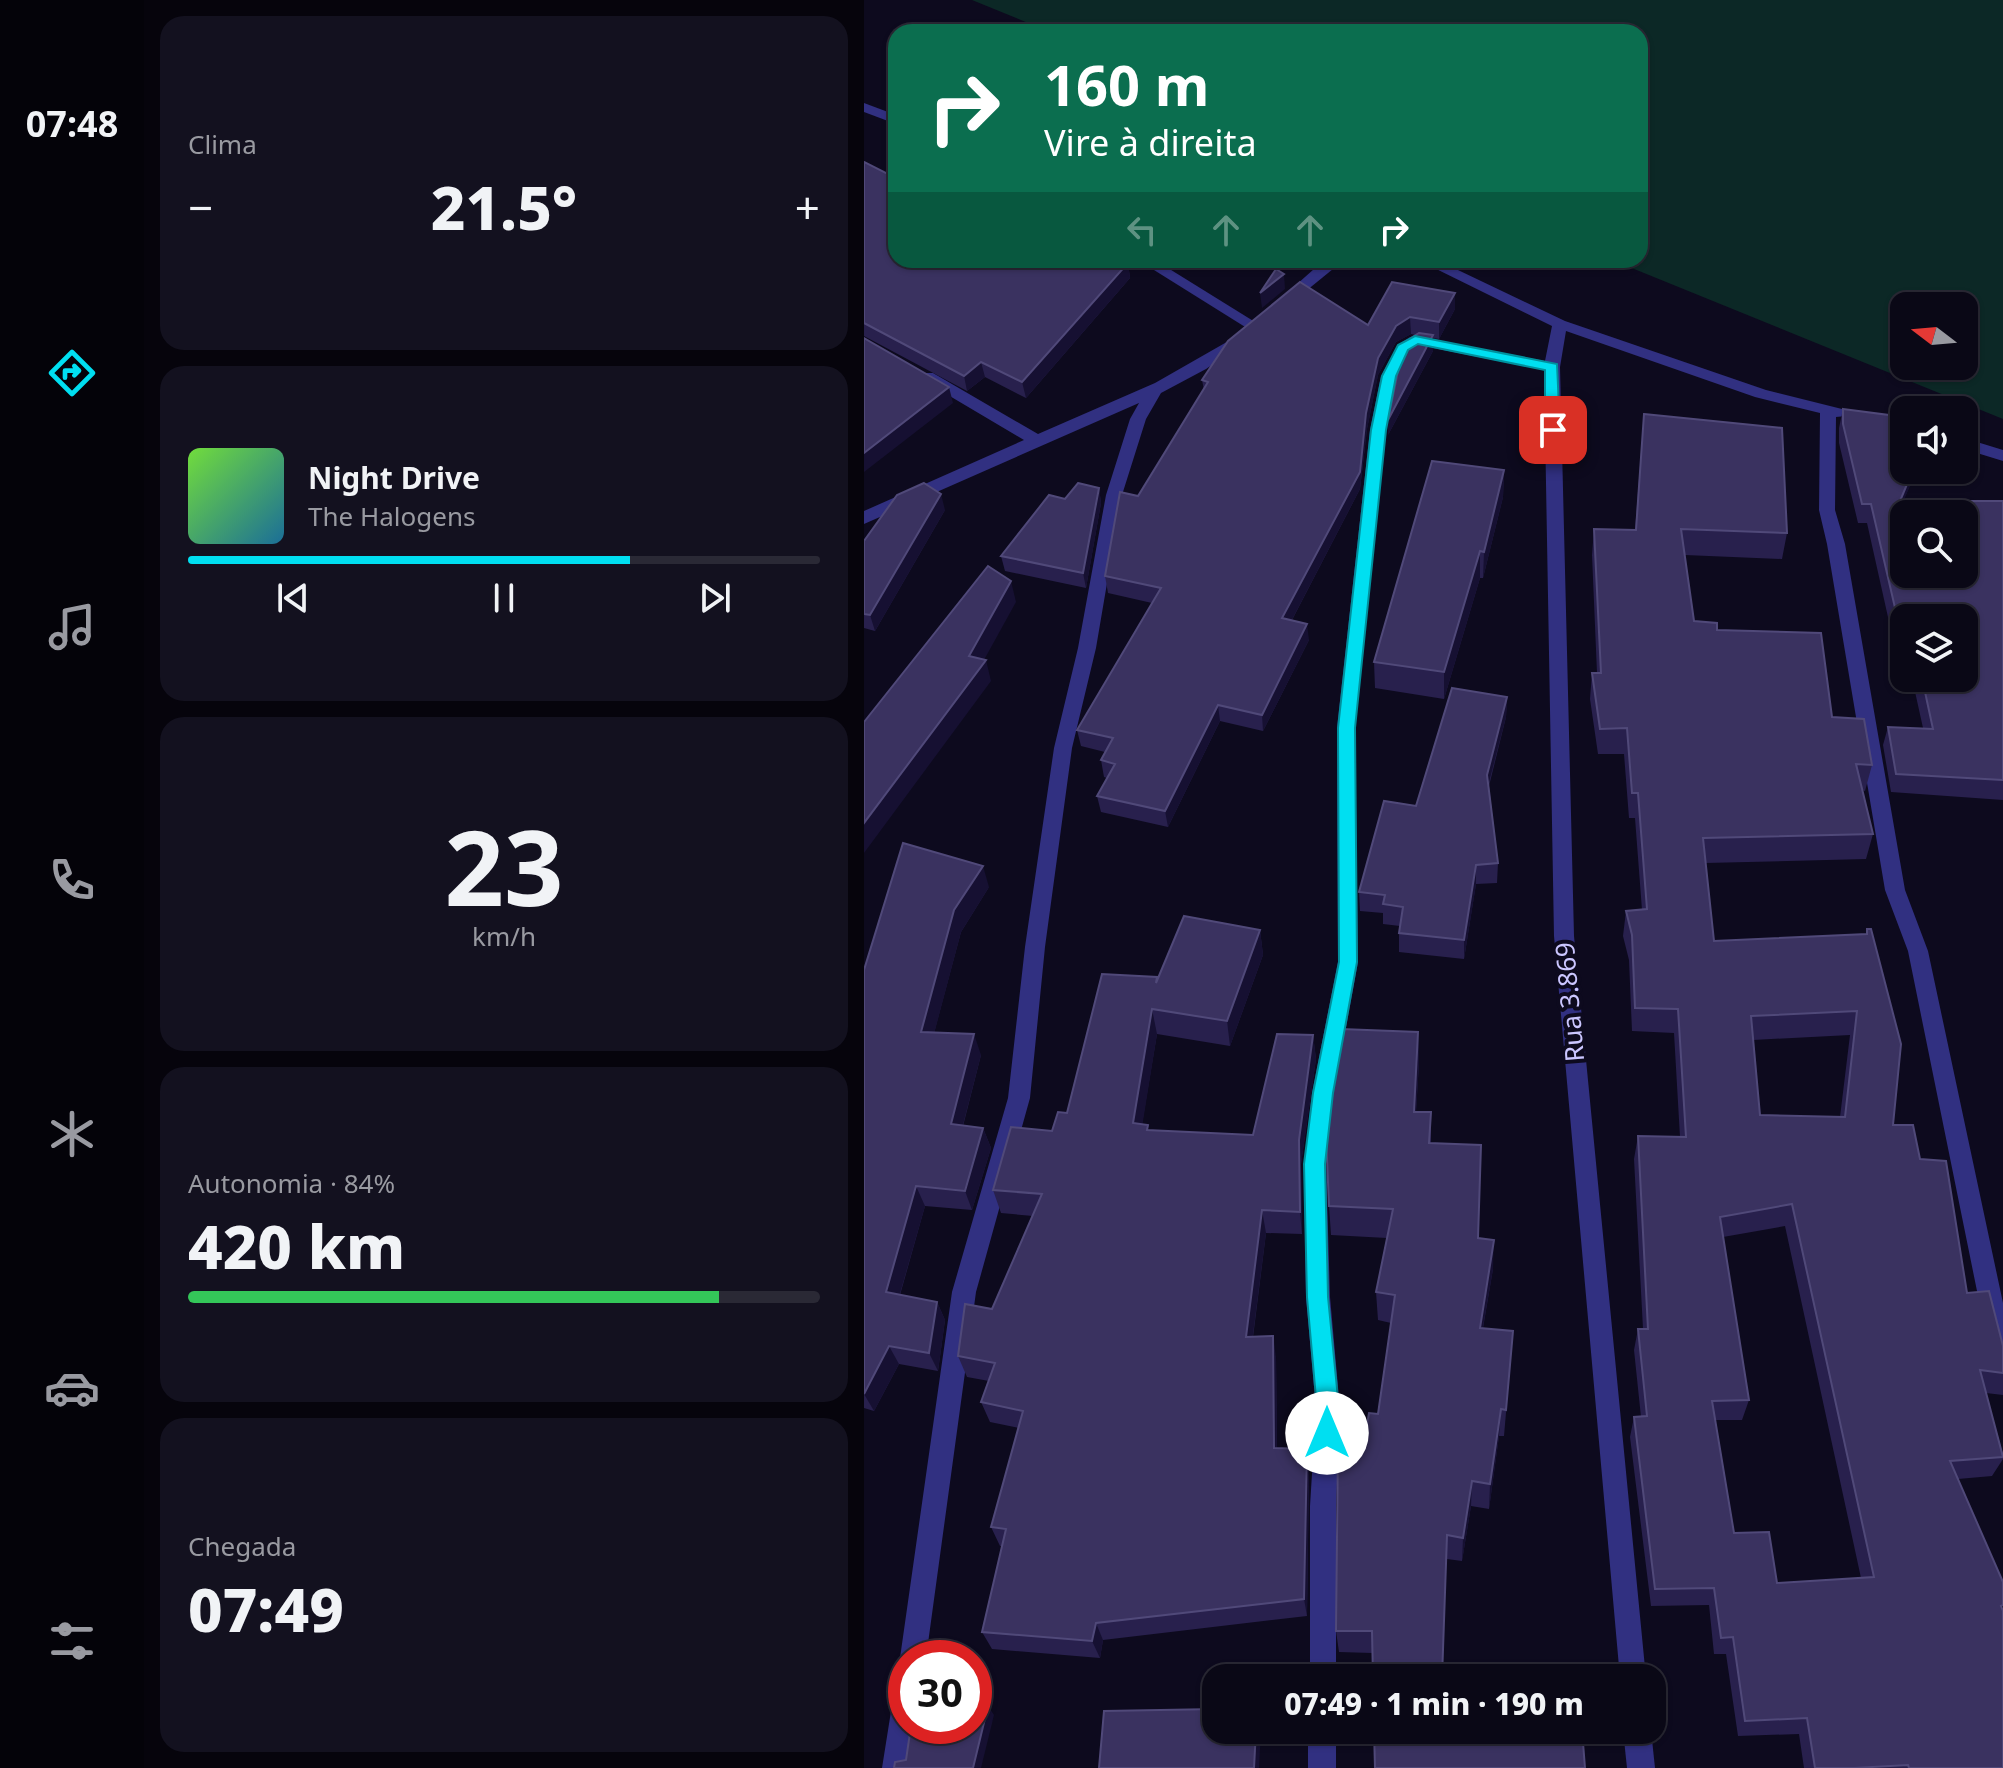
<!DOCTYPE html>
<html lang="pt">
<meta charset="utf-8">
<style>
:root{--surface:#0a0816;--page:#13111f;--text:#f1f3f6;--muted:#999aa1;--line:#2a2935;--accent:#00dff1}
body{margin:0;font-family:"Noto Sans",sans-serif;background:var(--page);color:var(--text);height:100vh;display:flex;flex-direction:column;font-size:30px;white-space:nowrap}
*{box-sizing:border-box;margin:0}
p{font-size:26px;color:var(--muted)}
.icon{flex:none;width:44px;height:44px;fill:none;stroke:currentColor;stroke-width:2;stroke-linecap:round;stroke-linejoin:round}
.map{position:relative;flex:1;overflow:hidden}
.sheet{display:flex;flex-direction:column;gap:16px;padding:16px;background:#06040c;width:720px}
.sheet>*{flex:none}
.top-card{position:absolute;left:24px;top:24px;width:760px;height:244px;border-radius:24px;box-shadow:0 2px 6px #0004,0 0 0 2px var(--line);background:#0b6e4f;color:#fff;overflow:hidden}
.needle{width:52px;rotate:286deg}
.fabs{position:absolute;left:1026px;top:292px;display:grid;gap:16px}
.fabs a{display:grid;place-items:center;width:88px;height:88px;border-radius:16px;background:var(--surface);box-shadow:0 2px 6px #0004,0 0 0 2px var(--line);font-size:40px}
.speed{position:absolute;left:24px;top:1640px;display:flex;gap:16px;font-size:40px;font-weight:700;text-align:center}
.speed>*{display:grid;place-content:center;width:104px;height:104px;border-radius:50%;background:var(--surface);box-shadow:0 2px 6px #0004,0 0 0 2px var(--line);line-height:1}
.speed .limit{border:12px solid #d22;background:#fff;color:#111}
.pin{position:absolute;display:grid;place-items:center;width:68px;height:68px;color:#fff;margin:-34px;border-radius:16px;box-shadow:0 4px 12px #0006}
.me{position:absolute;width:88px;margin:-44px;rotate:0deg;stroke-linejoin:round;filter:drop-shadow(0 0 6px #0008)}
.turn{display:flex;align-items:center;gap:28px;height:168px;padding:0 24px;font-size:36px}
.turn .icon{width:104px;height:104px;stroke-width:2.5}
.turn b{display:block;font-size:56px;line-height:68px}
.lanes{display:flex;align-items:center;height:76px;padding:0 24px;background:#0003;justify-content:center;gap:40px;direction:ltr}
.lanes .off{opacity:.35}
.big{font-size:60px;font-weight:800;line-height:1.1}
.sheet .tile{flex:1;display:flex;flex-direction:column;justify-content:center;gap:12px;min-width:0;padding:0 28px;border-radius:24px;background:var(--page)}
.sheet .dial{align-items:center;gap:0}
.dial b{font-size:104px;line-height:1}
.song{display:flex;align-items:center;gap:24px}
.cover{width:96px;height:96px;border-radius:12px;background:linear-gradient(135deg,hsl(100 70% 55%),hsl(200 70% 35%))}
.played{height:8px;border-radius:4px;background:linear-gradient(90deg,var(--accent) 70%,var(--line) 70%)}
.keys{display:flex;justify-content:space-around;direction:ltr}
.heat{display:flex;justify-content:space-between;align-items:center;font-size:44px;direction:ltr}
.charge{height:12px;border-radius:6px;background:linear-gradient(90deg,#34c759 84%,var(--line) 0)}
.trip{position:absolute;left:338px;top:1664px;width:464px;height:80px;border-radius:24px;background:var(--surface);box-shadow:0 2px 6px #0004,0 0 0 2px var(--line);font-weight:800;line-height:80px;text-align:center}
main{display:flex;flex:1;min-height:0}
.tabs{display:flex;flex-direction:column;width:144px;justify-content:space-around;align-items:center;background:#040309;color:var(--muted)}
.tabs .icon{width:56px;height:56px}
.tabs .on{color:var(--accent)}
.tabs b{font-size:36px;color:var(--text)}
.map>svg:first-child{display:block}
.green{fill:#0c2826;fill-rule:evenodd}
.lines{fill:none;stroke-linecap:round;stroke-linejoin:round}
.minor{fill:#313081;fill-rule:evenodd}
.wall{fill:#28204d;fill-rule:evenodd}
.shaded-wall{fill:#161032}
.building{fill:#3a3260;stroke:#504979;stroke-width:2;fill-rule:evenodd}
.route{fill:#00dff1;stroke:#00919d;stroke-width:2}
.labels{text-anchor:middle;stroke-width:8;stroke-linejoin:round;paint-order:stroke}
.street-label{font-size:26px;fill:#cbc6ff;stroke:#0d0a1e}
</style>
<main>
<nav class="tabs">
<b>07:48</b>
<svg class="icon on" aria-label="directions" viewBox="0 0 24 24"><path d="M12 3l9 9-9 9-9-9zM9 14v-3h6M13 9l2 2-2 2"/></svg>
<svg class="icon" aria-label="music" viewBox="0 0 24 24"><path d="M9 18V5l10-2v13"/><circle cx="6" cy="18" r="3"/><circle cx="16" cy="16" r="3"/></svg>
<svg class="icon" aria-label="phone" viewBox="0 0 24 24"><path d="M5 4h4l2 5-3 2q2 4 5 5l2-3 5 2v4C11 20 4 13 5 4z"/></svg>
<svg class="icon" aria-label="climate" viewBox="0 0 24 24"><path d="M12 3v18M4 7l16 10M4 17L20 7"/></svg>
<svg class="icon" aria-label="car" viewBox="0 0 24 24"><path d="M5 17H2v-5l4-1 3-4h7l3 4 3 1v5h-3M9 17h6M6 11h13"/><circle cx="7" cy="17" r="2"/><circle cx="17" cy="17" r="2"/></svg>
<svg class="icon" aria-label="filters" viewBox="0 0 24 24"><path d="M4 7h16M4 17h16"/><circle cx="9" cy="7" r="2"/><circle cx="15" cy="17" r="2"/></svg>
</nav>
<section class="sheet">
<div class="tile"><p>Clima</p>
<div class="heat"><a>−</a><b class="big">21.5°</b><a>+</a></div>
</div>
<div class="tile">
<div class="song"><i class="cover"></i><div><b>Night Drive</b><p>The Halogens</p></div></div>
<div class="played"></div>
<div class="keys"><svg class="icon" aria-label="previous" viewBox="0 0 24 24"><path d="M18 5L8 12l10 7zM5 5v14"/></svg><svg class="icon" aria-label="pause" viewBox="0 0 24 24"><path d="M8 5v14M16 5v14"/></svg><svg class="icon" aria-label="next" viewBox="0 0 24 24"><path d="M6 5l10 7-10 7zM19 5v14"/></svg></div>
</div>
<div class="tile dial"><b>23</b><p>km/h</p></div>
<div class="tile"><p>Autonomia · 84%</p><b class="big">420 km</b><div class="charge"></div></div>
<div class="tile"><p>Chegada</p><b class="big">07:49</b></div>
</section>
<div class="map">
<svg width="1139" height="1768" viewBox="0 0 1139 1768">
<rect width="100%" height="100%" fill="#0d0a1e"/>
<path class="green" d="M 108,0 L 1139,0 L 1139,419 L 748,260 L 776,260 L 776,32 L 186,32 ZM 1040,306 L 1100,306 L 1100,366 L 1040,366 Z"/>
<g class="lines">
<g class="minor">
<path d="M 0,103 L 32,115 L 32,124 L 0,112 Z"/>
<path d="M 274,260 L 291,260 L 399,327 L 391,332 L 386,330 Z"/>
<path d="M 480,260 L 426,304 L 416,304 L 414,301 L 459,261 Z"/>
<path d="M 554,260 L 573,260 L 701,321 L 902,390 L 982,410 L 984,413 L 982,416 L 972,417 L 971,510 L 981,544 L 1041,890 L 1064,951 L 1139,1303 L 1139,1371 L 1130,1368 L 1127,1360 L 1044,951 L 1021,890 L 963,544 L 955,510 L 956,413 L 891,397 L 702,331 L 696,367 L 710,936 L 782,1678 L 756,1678 L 690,936 L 680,370 L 554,345 L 545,351 L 533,376 L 522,430 L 491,728 L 494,962 L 470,1093 L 462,1164 L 466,1297 L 476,1409 L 472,1506 L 472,1678 L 446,1678 L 446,1506 L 452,1409 L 442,1297 L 440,1164 L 448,1093 L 474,962 L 473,728 L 506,430 L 517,376 L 534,345 L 546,337 L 681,361 L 688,326 Z"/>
<path d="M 375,335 L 383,340 L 380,343 L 342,369 L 297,393 L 282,419 L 258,495 L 232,648 L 208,748 L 181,947 L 166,1098 L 112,1292 L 62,1658 L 42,1658 L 42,1668 L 36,1658 L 88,1292 L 144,1098 L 161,947 L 190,748 L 214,648 L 242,495 L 266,419 L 275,403 L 0,524 L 0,511 L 160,440 L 57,379 L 57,373 L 69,373 L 174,434 L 291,383 Z"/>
<path d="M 1100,438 L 1139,450 L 1139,461 L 1100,449 Z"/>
<path d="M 42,1691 L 42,1726 L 52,1726 L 46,1768 L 18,1768 L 28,1705 L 32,1695 Z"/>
<rect x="444" y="1730" width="28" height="38"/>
<path d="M 759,1730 L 787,1730 L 791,1768 L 763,1768 Z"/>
</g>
</g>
<g class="wall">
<path d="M 0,162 L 32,260 L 264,263 L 266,278 L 162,398 L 121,377 L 103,391 L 0,336 Z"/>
<path d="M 591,309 L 575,339 L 569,338 L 569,351 L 524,435 L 551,335 L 547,334 L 532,342 L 514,375 L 503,429 L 496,489 L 428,620 L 445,640 L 399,731 L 356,721 L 304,827 L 237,812 L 233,796 L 243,778 L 240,777 L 237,760 L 241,752 L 217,746 L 213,730 L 288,603 L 244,593 L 241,576 L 274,496 L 340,390 L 338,380 L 504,325 Z"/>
<path d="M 979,409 L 1053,470 L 1039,501 L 1139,501 L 1139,800 L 1027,792 L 1019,745 L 1024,727 L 1059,728 L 1048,678 L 1100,678 L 1040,618 L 1040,644 L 1030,644 L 1003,523 L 994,523 L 975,443 L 975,428 Z"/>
<path d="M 780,414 L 923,533 L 918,559 L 821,555 L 830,621 L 853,630 L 968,717 L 1008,765 L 1001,791 L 998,790 L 1009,834 L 1002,859 L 841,863 L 850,941 L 1002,934 L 1003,929 L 1029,1125 L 1056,1159 L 1103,1293 L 1139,1346 L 1139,1395 L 1122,1393 L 1139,1454 L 1139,1459 L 1128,1476 L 1094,1479 L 1139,1768 L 940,1768 L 935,1734 L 874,1736 L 862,1654 L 850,1654 L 845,1605 L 787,1606 L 766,1437 L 770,1417 L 777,1417 L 770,1350 L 774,1329 L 779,1329 L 770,1159 L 774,1136 L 816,1137 L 810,1033 L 768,1031 L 765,960 L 759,936 L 762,911 L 778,910 L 771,818 L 765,818 L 760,754 L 734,754 L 726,699 L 728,673 L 733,673 L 728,555 L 730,529 L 771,530 ZM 986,1035 L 976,1117 L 896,1115 L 889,1040 ZM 921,1226 L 997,1578 L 913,1583 L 870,1533 L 851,1420 L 878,1420 L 885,1400 L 859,1237 Z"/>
<path d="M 640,470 L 639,497 L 619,578 L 616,578 L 580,699 L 511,688 L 510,662 Z"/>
<path d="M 235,488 L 237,503 L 222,588 L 141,571 L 137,556 L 201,499 Z"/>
<path d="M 81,510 L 11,631 L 0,628 L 0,541 Z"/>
<path d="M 643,697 L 642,717 L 625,786 L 634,863 L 633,883 L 612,884 L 600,959 L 535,952 L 535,933 L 536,926 L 519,924 L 519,913 L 496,911 L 495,892 L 552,806 Z"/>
<path d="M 125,887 L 97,932 L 70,1033 L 117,1055 L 99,1126 L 119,1128 L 127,1148 L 108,1210 L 61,1206 L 36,1295 L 73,1302 L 81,1320 L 74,1371 L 35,1364 L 10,1411 L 0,1408 L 0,970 Z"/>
<path d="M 396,930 L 399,955 L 366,1046 L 293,1034 L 278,1124 L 285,1130 L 389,1135 L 449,1035 L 452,1059 L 437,1164 L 438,1234 L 402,1233 L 389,1337 L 412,1357 L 413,1448 L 443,1449 L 445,1468 L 443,1616 L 239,1640 L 236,1658 L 128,1649 L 118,1632 L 138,1546 L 136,1546 L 127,1527 L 155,1428 L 126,1422 L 117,1402 L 125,1381 L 103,1377 L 94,1356 L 128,1309 L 169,1216 L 137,1213 L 129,1190 L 188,1131 L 203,1113 L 294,980 Z"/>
<path d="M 554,1032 L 555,1063 L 552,1112 L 567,1112 L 567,1143 L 629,1269 L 619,1328 L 649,1331 L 640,1436 L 635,1436 L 625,1509 L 607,1506 L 598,1561 L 583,1559 L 508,1653 L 475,1652 L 472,1631 L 499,1445 L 514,1414 L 527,1323 L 514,1320 L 512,1292 L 523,1238 L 467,1235 L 465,1206 Z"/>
</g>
<g class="shaded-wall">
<path d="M 264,263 L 266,278 L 162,398 L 158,382 Z"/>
<path d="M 420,274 L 421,289 L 398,308 L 396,293 Z"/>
<path d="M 591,293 L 591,309 L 575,339 L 575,322 Z"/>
<path d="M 546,317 L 547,334 L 532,342 L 514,375 L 503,429 L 496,489 L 420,635 L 418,618 L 514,358 L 532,326 Z"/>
<path d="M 569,335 L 569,351 L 524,435 L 524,420 Z"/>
<path d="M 117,362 L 121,377 L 103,391 L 100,376 Z"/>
<path d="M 85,387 L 89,403 L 0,472 L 0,453 Z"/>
<path d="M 640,470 L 639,497 L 619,578 L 620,552 Z"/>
<path d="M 1049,470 L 1053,470 L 1031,520 L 1036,501 Z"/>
<path d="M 235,488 L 237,503 L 222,588 L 219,573 Z"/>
<path d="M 77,494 L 81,510 L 11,631 L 6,615 Z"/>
<path d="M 616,551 L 616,578 L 580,699 L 580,672 Z"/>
<path d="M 147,581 L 152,602 L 115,669 L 122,660 L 127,681 L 0,853 L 0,823 L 105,656 Z"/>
<path d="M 443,624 L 445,640 L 399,731 L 398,715 Z"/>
<path d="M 643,697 L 642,717 L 622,794 L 623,775 Z"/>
<path d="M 354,705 L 356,721 L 304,827 L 301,811 Z"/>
<path d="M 612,865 L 612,884 L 600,959 L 600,940 Z"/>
<path d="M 119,866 L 125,887 L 97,932 L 65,1053 L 57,1032 L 90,910 Z"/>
<path d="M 396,930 L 399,955 L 366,1046 L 363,1021 Z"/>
<path d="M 288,1009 L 293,1034 L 275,1146 L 269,1123 Z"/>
<path d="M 554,1032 L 555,1063 L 550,1142 L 550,1112 Z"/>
<path d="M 110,1034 L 117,1055 L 94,1144 L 87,1124 Z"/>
<path d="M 449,1035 L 452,1059 L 437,1164 L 438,1234 L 436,1212 L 435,1140 Z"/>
<path d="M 119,1128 L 127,1148 L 108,1210 L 101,1191 Z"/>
<path d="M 52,1186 L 61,1206 L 31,1311 L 22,1292 Z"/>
<path d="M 398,1210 L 402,1233 L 386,1358 L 382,1337 Z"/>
<path d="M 630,1240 L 629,1269 L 614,1355 L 616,1328 Z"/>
<path d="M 73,1302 L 81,1320 L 74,1371 L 65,1353 Z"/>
<path d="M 409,1336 L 412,1357 L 413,1467 L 410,1448 Z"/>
<path d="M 25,1346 L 35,1364 L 10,1411 L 0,1394 Z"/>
<path d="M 637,1409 L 635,1436 L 625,1509 L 626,1484 Z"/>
<path d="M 443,1449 L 445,1468 L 443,1616 L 440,1599 Z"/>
<path d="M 608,1481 L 607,1506 L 598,1561 L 599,1538 Z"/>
<path d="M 232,1623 L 239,1640 L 236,1658 L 228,1641 Z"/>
<path d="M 124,1706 L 130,1715 L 117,1768 L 109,1768 Z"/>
<path d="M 392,1730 L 397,1730 L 395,1768 L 390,1768 Z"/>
</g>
<g class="building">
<path d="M 0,162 L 32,178 L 32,260 L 260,260 L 264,263 L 158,382 L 117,362 L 100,376 L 0,323 Z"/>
<path d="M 412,269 L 420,274 L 396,293 Z"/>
<path d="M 436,282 L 504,325 L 528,282 L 591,293 L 575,322 L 546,317 L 532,326 L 514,358 L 502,413 L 496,472 L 418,618 L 443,624 L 398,715 L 354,705 L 301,811 L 233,796 L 251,764 L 237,760 L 249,738 L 213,730 L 297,588 L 241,576 L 256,492 L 274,496 L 344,382 L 338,380 L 364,341 Z"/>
<path d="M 555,333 L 569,335 L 524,420 L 536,361 L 547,338 Z"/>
<path d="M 0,338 L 85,387 L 0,453 Z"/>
<path d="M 979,409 L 1040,417 L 1040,470 L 1049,470 L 1036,501 L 1139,501 L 1139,780 L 1032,774 L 1024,727 L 1069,729 L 1058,678 L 1100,678 L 1100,618 L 1040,618 L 1040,625 L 1035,625 L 1007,504 L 998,504 L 979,424 ZM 1040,514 L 1100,514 L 1100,574 L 1040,574 Z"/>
<path d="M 780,414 L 918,428 L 923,533 L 817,529 L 830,621 L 853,623 L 853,630 L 957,633 L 968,717 L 1000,719 L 1008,765 L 992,764 L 1009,834 L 839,838 L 850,941 L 1003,934 L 1003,929 L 1007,929 L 1037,1044 L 1029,1125 L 1049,1125 L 1056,1159 L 1082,1161 L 1103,1293 L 1125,1291 L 1139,1346 L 1139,1373 L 1116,1370 L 1139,1457 L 1086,1461 L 1139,1582 L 1139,1605 L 1137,1606 L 1139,1611 L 1139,1768 L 1045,1768 L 1044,1765 L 990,1768 L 951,1768 L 943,1718 L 881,1721 L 869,1637 L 857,1638 L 850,1588 L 791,1589 L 770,1417 L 783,1416 L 774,1329 L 784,1329 L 774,1136 L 822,1137 L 814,1009 L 771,1008 L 768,935 L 762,911 L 783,909 L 774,793 L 768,793 L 763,728 L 736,729 L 728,673 L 737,673 L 730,529 L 772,530 ZM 993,1011 L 981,1117 L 896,1115 L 887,1016 ZM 928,1204 L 1010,1577 L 913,1583 L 905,1532 L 870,1533 L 848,1401 L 885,1400 L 856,1217 Z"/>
<path d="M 568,461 L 640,470 L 620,552 L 616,551 L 580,672 L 510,662 Z"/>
<path d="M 60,483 L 77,494 L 6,615 L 0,614 L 0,541 L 33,495 Z"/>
<path d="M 214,483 L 235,488 L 219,573 L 137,556 L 185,495 L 201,499 Z"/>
<path d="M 124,566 L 147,581 L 105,656 L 122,660 L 0,823 L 0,722 Z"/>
<path d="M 588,688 L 643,697 L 623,775 L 634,863 L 612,865 L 600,940 L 535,933 L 539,907 L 519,904 L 521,895 L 495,892 L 520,801 L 552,806 Z"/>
<path d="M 39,843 L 119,866 L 90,910 L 57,1032 L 110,1034 L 87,1124 L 119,1128 L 101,1191 L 52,1186 L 22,1292 L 73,1302 L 65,1353 L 25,1346 L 0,1394 L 0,970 Z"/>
<path d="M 320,916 L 396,930 L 363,1021 L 288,1009 L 269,1123 L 284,1125 L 283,1130 L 389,1135 L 413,1034 L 449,1035 L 435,1140 L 436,1212 L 398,1210 L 382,1337 L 409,1336 L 410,1448 L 443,1449 L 440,1599 L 232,1623 L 228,1641 L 118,1632 L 142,1529 L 127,1527 L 159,1411 L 117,1402 L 131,1363 L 94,1356 L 101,1304 L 128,1309 L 178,1194 L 129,1190 L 147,1127 L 188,1131 L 194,1112 L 203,1113 L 238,974 L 293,977 L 292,983 Z"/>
<path d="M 477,1029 L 554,1032 L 550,1112 L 567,1112 L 565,1143 L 617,1145 L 614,1238 L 630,1240 L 616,1328 L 649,1331 L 642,1410 L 637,1409 L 626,1484 L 608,1481 L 599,1538 L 583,1535 L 578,1678 L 509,1678 L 508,1631 L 472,1631 L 474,1444 L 499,1445 L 505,1413 L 514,1414 L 531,1295 L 512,1292 L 529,1209 L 465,1206 L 462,1134 Z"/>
<path d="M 110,1704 L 124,1706 L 109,1768 L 30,1768 L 31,1762 L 42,1760 L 47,1726 L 110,1726 Z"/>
<path d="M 352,1709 L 352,1730 L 392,1730 L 390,1768 L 235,1768 L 240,1711 Z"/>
<path d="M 510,1730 L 718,1730 L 721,1768 L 511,1768 Z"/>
</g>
<path class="route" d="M 551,336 L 693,364 L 696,430 L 689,435 L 681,430 L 681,370 L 554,344 L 544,350 L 532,376 L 522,430 L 491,728 L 493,962 L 469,1093 L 461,1164 L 464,1297 L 475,1409 L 471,1441 L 463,1444 L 455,1441 L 452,1433 L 453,1409 L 443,1297 L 440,1164 L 449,1093 L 475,962 L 474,728 L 507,430 L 518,376 L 534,345 Z"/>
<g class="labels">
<g class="street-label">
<text transform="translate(706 1002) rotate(-95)" y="9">Rua 3.869</text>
</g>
</g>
</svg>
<div class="fabs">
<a><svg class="needle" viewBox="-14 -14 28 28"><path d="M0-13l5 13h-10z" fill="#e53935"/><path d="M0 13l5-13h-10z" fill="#999aa1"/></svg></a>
<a><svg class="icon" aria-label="sound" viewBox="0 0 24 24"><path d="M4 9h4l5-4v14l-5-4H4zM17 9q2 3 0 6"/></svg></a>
<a><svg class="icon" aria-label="search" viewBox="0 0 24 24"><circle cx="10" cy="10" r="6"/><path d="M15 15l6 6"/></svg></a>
<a><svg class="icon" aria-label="layers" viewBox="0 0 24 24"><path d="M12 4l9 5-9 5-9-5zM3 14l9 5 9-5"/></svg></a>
</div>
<div class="speed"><div class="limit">30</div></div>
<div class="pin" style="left:689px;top:430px;background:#d93025"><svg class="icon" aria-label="arrive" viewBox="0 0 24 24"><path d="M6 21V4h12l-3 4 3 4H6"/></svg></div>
<svg class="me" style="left:463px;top:1433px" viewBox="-20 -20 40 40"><circle r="19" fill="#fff"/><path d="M0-13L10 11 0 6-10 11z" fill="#00dff1"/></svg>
<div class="trip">07:49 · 1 min · 190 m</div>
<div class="top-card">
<div class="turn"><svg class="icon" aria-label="right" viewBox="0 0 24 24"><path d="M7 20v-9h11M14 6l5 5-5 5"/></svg><div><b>160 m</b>Vire à direita</div></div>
<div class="lanes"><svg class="icon off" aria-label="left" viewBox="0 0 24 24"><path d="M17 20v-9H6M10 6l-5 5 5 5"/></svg><svg class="icon off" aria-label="ahead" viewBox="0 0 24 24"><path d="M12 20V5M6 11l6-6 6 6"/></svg><svg class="icon off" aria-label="ahead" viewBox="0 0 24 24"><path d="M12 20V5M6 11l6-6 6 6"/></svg><svg class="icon" aria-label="right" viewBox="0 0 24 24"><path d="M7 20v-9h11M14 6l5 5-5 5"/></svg></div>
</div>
</div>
</main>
